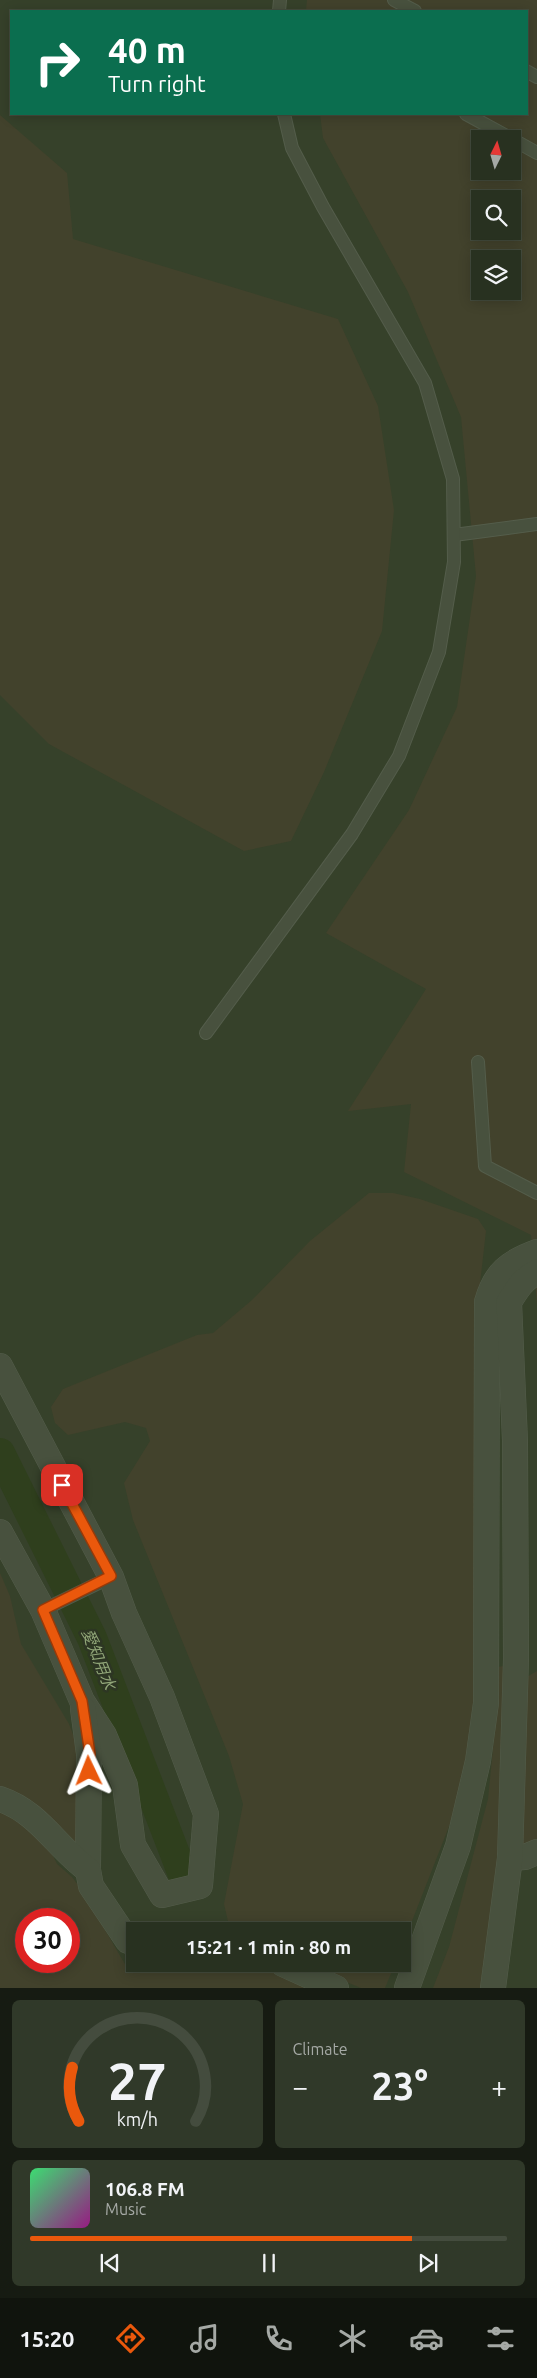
<!DOCTYPE html>
<meta charset="utf-8">
<style>
:root{--surface:#283120;--page:#303929;--text:#f1f3f6;--muted:#a5a9a5;--line:#444c3e;--accent:#ea580c}
body{margin:0;font-family:Ubuntu,"Noto Sans JP",sans-serif;background:var(--page);color:var(--text);height:100vh;display:flex;flex-direction:column;font-size:19px;white-space:nowrap}
*{box-sizing:border-box;margin:0}
p{font-size:16px;color:var(--muted)}
.icon{flex:none;width:28px;height:28px;fill:none;stroke:currentColor;stroke-width:2;stroke-linecap:round;stroke-linejoin:round}
.map{position:relative;height:1988px;overflow:hidden}
.drawer{display:flex;flex-direction:column;gap:12px;padding:12px;background:#161b12;flex:1}
.drawer>*{flex:none}
.top-card{position:absolute;left:10px;top:10px;width:518px;height:105px;border-radius:0px;box-shadow:0 2px 12px #0003,0 0 0 1px var(--line);background:#0b6e4f;color:#fff;overflow:hidden}
.needle{width:32px;rotate:5deg}
.fabs{position:absolute;left:471px;top:130px;display:grid;gap:10px}
.fabs a{display:grid;place-items:center;width:50px;height:50px;border-radius:0px;background:var(--surface);box-shadow:0 2px 12px #0003,0 0 0 1px var(--line);font-size:25px}
.speed{position:absolute;left:15px;top:1908px;display:flex;gap:10px;font-size:25px;font-weight:700;text-align:center}
.speed>*{display:grid;place-content:center;width:65px;height:65px;border-radius:50%;background:var(--surface);box-shadow:0 2px 12px #0003,0 0 0 1px var(--line);line-height:1}
.speed .limit{border:8px solid #d22;background:#fff;color:#111}
.pin{position:absolute;display:grid;place-items:center;width:42px;height:42px;color:#fff;margin:-21px;border-radius:10px;box-shadow:0 2px 8px #0006}
.me{position:absolute;width:55px;margin:-28px;rotate:358deg;stroke-linejoin:round;filter:drop-shadow(0 0 4px #0008)}
.turn{display:flex;align-items:center;gap:18px;height:105px;padding:0 15px;font-size:22px}
.turn .icon{width:65px;height:65px;stroke-width:2.5}
.turn b{display:block;font-size:35px;line-height:42px}
.big{font-size:38px;font-weight:700;line-height:1.1}
.drawer .widget{flex:1;display:flex;flex-direction:column;justify-content:center;gap:8px;min-width:0;padding:0 18px;border-radius:8px;background:var(--page)}
.drawer .dial{align-items:center;gap:0}
.dial svg{height:130px;overflow:visible;fill:none;stroke:var(--line);stroke-width:7;stroke-linecap:round;text-anchor:middle}
.dial text{fill:var(--text);stroke:none}
.song{display:flex;align-items:center;gap:15px}
.cover{width:60px;height:60px;border-radius:8px;background:linear-gradient(135deg,hsl(140 70% 55%),hsl(310 70% 35%))}
.played{height:5px;border-radius:2px;background:linear-gradient(90deg,var(--accent) 80%,var(--line) 80%)}
.keys{display:flex;justify-content:space-around;direction:ltr}
.heat{display:flex;justify-content:space-between;align-items:center;font-size:28px;direction:ltr}
.drawer .tiles{flex:1;display:grid;gap:12px;grid-template-columns:1fr 1fr}
.widget:last-child{grid-column:span 2}
.trip{position:absolute;left:126px;top:1922px;width:285px;height:50px;border-radius:0px;background:var(--surface);box-shadow:0 2px 12px #0003,0 0 0 1px var(--line);font-weight:700;line-height:50px;text-align:center}
.dock{display:flex;height:80px;justify-content:space-around;align-items:center;background:#10140d;color:var(--muted)}
.dock .icon{width:35px;height:35px}
.dock .active{color:var(--accent)}
.dock b{font-size:22px;color:var(--text)}
.map>svg:first-child{display:block}
.green{fill:#42422c;fill-rule:evenodd}
.lines{fill:none;stroke-linecap:round;stroke-linejoin:round}
.canal{stroke:#2f3f1d;stroke-width:30}
.lane-casing{stroke:#545d4b;stroke-width:14}
.street-casing{stroke:#545d4b;stroke-width:26}
.lane{stroke:#48513e;stroke-width:12}
.street{stroke:#48513e;stroke-width:25}
.route-casing{stroke:#983908;stroke-width:12}
.route{stroke:#ea580c;stroke-width:9}
.labels{text-anchor:middle;stroke-width:5;stroke-linejoin:round;paint-order:stroke}
.water-label{font-size:16px;font-style:italic;fill:#91a678;stroke:#2d3623}
</style>
<div class="map">
<svg width="537" height="1988" viewBox="0 0 537 1988">
<rect width="100%" height="100%" fill="#36412a"/>
<g class="green">
<path d="M 307,0 L 537,0 L 537,1305 L 531,1235 L 404,1172 L 411,1104 L 348,1111 L 426,989 L 326,933 L 409,810 L 457,707 L 476,576 L 461,417 L 408,292 L 323,138 L 320,114 L 526,114 L 526,11 L 306,11 ZM 480,139 L 512,139 L 512,171 L 480,171 ZM 480,199 L 512,199 L 512,231 L 480,231 ZM 480,259 L 512,259 L 512,291 L 480,291 Z"/>
<path d="M 0,115 L 67,173 L 73,239 L 338,319 L 378,406 L 394,510 L 382,631 L 324,772 L 291,841 L 244,851 L 49,744 L 0,695 Z"/>
<path d="M 369,1193 L 393,1193 L 420,1199 L 478,1219 L 486,1231 L 475,1328 L 474,1707 L 467,1765 L 457,1806 L 403,1944 L 402,1931 L 233,1931 L 230,1930 L 224,1904 L 243,1804 L 229,1756 L 133,1520 L 124,1483 L 150,1441 L 146,1428 L 125,1422 L 68,1435 L 55,1423 L 51,1407 L 63,1389 L 197,1335 L 213,1333 L 252,1300 L 310,1241 Z"/>
<path d="M 0,1573 L 10,1596 L 21,1644 L 69,1724 L 76,1742 L 79,1853 L 0,1790 Z"/>
<path d="M 509,1665 L 513,1673 L 489,1988 L 433,1988 L 449,1947 L 488,1799 L 495,1728 L 498,1667 Z"/>
<path d="M 537,1671 L 537,1845 L 523,1846 L 516,1836 L 525,1678 Z"/>
<path d="M 0,1806 L 45,1839 L 57,1864 L 72,1877 L 81,1889 L 129,1971 L 182,1964 L 254,1964 L 307,1988 L 0,1988 ZM 26,1919 L 69,1919 L 69,1961 L 26,1961 Z"/>
<path d="M 303,1964 L 395,1964 L 385,1988 L 361,1988 Z"/>
</g>
<g class="lines">
<path class="canal" d="M 0,1453 L 92,1638 L 182,1872"/>
<g class="lane-casing">
<g id="lane">
<path d="M 394,0 L 415,11"/>
<path d="M 279,11 L 280,0"/>
<path d="M 526,71 L 537,77"/>
<path d="M 466,114 L 512,139"/>
<path d="M 512,139 L 537,153"/>
<path d="M 454,535 L 537,524"/>
<path d="M 206,1033 L 352,834 L 399,756 L 439,652 L 454,562 L 453,479 L 425,383 L 323,207 L 292,148 L 284,114"/>
<path d="M 478,1062 L 485,1166 L 537,1193"/>
<path d="M 43,1610 L 111,1577"/>
</g>
</g>
<g class="street-casing">
<g id="street">
<path d="M 0,1366 L 111,1577 L 124,1613 L 162,1697 L 206,1814 L 200,1886 L 162,1895 L 133,1845 L 125,1785 L 104,1735 L 82,1701 L 43,1610 L 0,1532"/>
<path d="M 83,1709 L 89,1754 L 88,1870"/>
<path d="M 0,1799 C 39,1812 56,1847 88,1870 L 91,1886 L 128,1941 L 135,1943"/>
<path d="M 510,1858 L 525,1857 L 537,1852"/>
<path d="M 283,1964 L 336,1988"/>
<path d="M 407,1988 L 458,1846 L 478,1761 L 486,1703 L 487,1302 C 495,1273 509,1262 537,1252"/>
<path d="M 493,1988 L 510,1858 L 516,1659 L 515,1441 L 509,1302 C 517,1289 523,1279 537,1272"/>
</g>
</g>
<use href="#lane" class="lane"/>
<use href="#street" class="street"/>
</g>
<g class="lines">
<g class="route-casing">
<path id="route" d="M 62,1485 L 111,1576 L 43,1610 L 82,1701 L 90,1754 L 89,1771"/>
</g>
<use href="#route" class="route"/>
</g>
<g class="labels">
<g class="water-label">
<text transform="translate(99 1659) rotate(68)" y="6">愛知用水</text>
</g>
</g>
</svg>
<div class="fabs">
<a><svg class="needle" viewBox="-14 -14 28 28"><path d="M0-13l5 13h-10z" fill="#e53935"/><path d="M0 13l5-13h-10z" fill="#a5a9a5"/></svg></a>
<a><svg class="icon" aria-label="search" viewBox="0 0 24 24"><circle cx="10" cy="10" r="6"/><path d="M15 15l6 6"/></svg></a>
<a><svg class="icon" aria-label="layers" viewBox="0 0 24 24"><path d="M12 4l9 5-9 5-9-5zM3 14l9 5 9-5"/></svg></a>
</div>
<div class="speed"><div class="limit">30</div></div>
<div class="pin" style="left:62px;top:1485px;background:#d93025"><svg class="icon" aria-label="arrive" viewBox="0 0 24 24"><path d="M6 21V4h12l-3 4 3 4H6"/></svg></div>
<svg class="me" style="left:89px;top:1771px" viewBox="-20 -20 40 40"><path d="M0-17L14 15 0 8-14 15z" fill="#ea580c" stroke="#fff" stroke-width="4"/></svg>
<div class="trip">15:21 · 1 min · 80 m</div>
<div class="top-card">
<div class="turn"><svg class="icon" aria-label="right" viewBox="0 0 24 24"><path d="M7 20v-9h11M14 6l5 5-5 5"/></svg><div><b>40 m</b>Turn right</div></div>
</div>
</div>
<section class="drawer">
<div class="tiles">
<div class="widget dial"><svg viewBox="0 0 100 80">
<path d="M14 69A42 42 0 1 1 86 69"/>
<path d="M14 69A42 42 0 0 1 10 36" stroke="#ea580c"/>
<text x="50" y="56" font-size="32" font-weight="700">27</text>
<text x="50" y="72" font-size="11">km/h</text>
</svg></div>
<div class="widget"><p>Climate</p>
<div class="heat"><a>−</a><b class="big">23°</b><a>+</a></div>
</div>
<div class="widget">
<div class="song"><i class="cover"></i><div><b>106.8 FM</b><p>Music</p></div></div>
<div class="played"></div>
<div class="keys"><svg class="icon" aria-label="previous" viewBox="0 0 24 24"><path d="M18 5L8 12l10 7zM5 5v14"/></svg><svg class="icon" aria-label="pause" viewBox="0 0 24 24"><path d="M8 5v14M16 5v14"/></svg><svg class="icon" aria-label="next" viewBox="0 0 24 24"><path d="M6 5l10 7-10 7zM19 5v14"/></svg></div>
</div>
</div>
</section>
<nav class="dock">
<b>15:20</b>
<svg class="icon active" aria-label="directions" viewBox="0 0 24 24"><path d="M12 3l9 9-9 9-9-9zM9 14v-3h6M13 9l2 2-2 2"/></svg>
<svg class="icon" aria-label="music" viewBox="0 0 24 24"><path d="M9 18V5l10-2v13"/><circle cx="6" cy="18" r="3"/><circle cx="16" cy="16" r="3"/></svg>
<svg class="icon" aria-label="phone" viewBox="0 0 24 24"><path d="M5 4h4l2 5-3 2q2 4 5 5l2-3 5 2v4C11 20 4 13 5 4z"/></svg>
<svg class="icon" aria-label="climate" viewBox="0 0 24 24"><path d="M12 3v18M4 7l16 10M4 17L20 7"/></svg>
<svg class="icon" aria-label="car" viewBox="0 0 24 24"><path d="M5 17H2v-5l4-1 3-4h7l3 4 3 1v5h-3M9 17h6M6 11h13"/><circle cx="7" cy="17" r="2"/><circle cx="17" cy="17" r="2"/></svg>
<svg class="icon" aria-label="filters" viewBox="0 0 24 24"><path d="M4 7h16M4 17h16"/><circle cx="9" cy="7" r="2"/><circle cx="15" cy="17" r="2"/></svg>
</nav>
